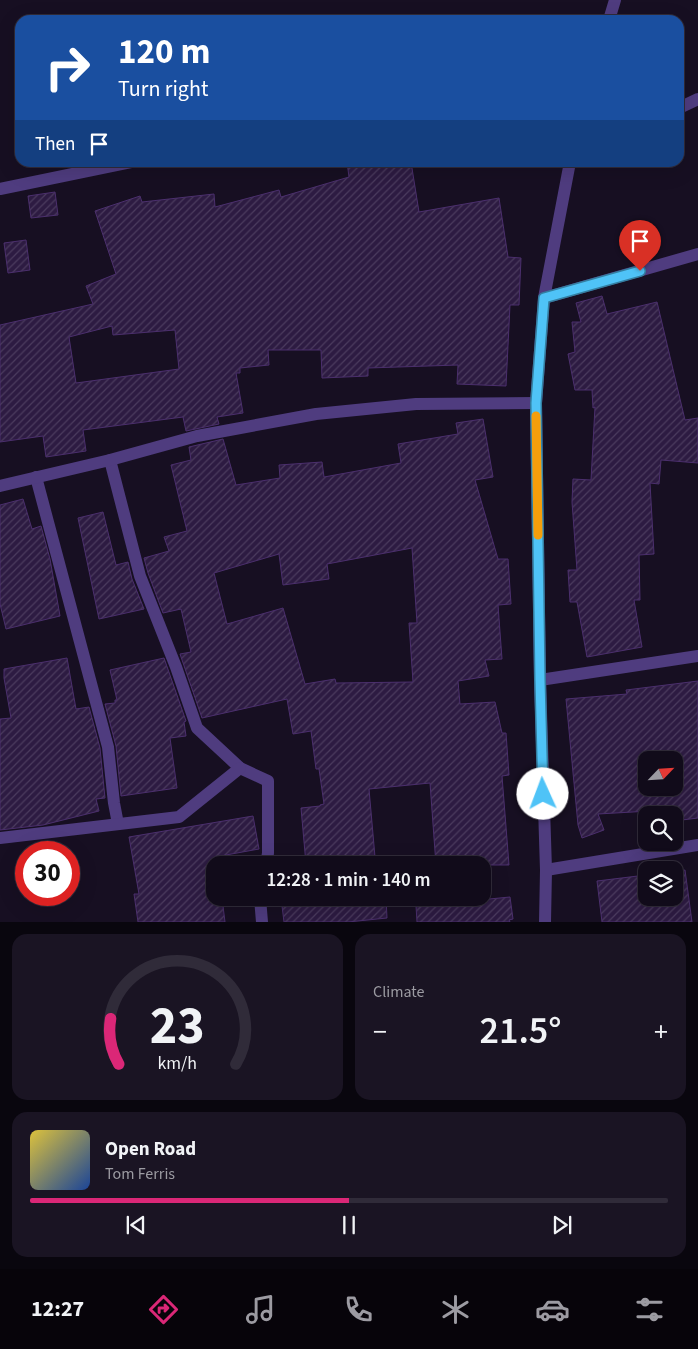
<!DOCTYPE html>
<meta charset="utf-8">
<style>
:root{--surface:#110b1a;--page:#1a1423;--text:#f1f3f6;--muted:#9c9ba2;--line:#302b39;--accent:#db2777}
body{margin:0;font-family:"Source Sans 3",sans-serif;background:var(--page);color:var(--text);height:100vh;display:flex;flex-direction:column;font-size:19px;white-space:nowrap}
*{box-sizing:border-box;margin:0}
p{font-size:16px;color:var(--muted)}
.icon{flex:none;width:28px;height:28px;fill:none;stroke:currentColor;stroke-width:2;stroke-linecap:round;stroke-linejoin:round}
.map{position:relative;height:922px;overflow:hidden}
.sheet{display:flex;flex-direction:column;gap:12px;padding:12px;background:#09060e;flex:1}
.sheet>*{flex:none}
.banner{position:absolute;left:15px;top:15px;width:669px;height:152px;border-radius:15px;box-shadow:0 5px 20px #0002,0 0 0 1px var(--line);background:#1a4fa0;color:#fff;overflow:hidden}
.needle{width:32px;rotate:65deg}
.buttons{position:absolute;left:638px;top:751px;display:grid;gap:10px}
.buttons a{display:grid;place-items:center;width:45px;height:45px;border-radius:10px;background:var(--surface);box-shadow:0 5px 20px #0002,0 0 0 1px var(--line);font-size:25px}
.speed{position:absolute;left:15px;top:841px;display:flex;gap:10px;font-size:25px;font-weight:700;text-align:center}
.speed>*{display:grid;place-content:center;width:65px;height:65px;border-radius:50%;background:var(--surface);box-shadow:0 5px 20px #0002,0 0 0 1px var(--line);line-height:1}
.speed .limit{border:8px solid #d22;background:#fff;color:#111}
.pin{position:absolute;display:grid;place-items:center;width:42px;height:42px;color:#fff;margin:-51px -21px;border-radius:50% 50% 50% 0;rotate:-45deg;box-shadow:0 0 5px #0007}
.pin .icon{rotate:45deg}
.me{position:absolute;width:55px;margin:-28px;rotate:358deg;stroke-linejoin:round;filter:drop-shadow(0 0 4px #0008)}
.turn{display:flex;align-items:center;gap:18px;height:105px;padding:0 20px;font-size:22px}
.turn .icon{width:65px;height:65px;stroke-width:2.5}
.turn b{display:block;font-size:35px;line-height:42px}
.then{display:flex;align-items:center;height:48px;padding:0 20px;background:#0003;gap:10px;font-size:19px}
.big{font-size:38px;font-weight:600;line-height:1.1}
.sheet .card{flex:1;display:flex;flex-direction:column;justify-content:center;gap:8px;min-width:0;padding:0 18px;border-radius:15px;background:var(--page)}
.sheet .dial{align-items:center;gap:0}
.dial svg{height:130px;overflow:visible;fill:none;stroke:var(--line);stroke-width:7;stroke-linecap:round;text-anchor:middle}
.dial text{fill:var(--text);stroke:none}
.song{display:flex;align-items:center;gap:15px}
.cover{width:60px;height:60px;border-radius:8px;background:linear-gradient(135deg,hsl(50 70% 55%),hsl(220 70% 35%))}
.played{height:5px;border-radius:2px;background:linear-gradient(90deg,var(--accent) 50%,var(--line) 50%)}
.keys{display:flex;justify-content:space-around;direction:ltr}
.heat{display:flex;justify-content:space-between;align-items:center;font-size:28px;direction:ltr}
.sheet .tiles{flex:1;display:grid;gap:12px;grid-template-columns:1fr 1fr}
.card:last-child{grid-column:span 2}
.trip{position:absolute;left:206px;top:856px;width:285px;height:50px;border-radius:15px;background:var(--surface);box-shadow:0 5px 20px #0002,0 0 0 1px var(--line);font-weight:600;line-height:50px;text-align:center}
.tab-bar{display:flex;height:80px;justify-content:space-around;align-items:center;background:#07040a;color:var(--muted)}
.tab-bar .icon{width:35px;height:35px}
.tab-bar .on{color:var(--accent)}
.tab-bar b{font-size:22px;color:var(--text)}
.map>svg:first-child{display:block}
.building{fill:url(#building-hatch);stroke:#4b2f6d;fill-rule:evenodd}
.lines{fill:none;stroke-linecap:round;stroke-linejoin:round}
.minor{stroke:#4f3c7f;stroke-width:12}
.route-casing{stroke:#337fa1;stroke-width:12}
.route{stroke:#4fc3f7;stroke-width:9}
.slow{stroke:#f59e0b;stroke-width:9}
</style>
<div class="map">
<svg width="698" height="922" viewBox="0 0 698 922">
<defs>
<pattern id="building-hatch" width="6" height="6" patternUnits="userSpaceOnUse" patternTransform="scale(1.25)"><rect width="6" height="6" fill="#2d1b42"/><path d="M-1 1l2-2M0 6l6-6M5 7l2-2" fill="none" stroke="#4b3b5e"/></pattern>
</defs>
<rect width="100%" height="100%" fill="#170f22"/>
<g class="building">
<path d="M 347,162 L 411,162 L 419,212 L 499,198 L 508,257 L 521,258 L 519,305 L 510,305 L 506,386 L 457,384 L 458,365 L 368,368 L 368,376 L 322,378 L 321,350 L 268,350 L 269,365 L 240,368 L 240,373 L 236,373 L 243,413 L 217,417 L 219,424 L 186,431 L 183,417 L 83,430 L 86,451 L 46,457 L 43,436 L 0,442 L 0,325 L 93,304 L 86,286 L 116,274 L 95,211 L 140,196 L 142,202 L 214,194 L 215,207 L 279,190 L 281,197 L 349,177 ZM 112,326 L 113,335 L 175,330 L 179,369 L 76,383 L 69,337 Z"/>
<path d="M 55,192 L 58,215 L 31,218 L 28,196 Z"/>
<path d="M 26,240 L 30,270 L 8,273 L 4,243 Z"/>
<path d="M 602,296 L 607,314 L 657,302 L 685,420 L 698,418 L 698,463 L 661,460 L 659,484 L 650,483 L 654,554 L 639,555 L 640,600 L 634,600 L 642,647 L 587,657 L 577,602 L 570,602 L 568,570 L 577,570 L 572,502 L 573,479 L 591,480 L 595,407 L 593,408 L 592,390 L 575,390 L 568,354 L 575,352 L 572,322 L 581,322 L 576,303 Z"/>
<path d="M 483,419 L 493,477 L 475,480 L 498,559 L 508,559 L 511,604 L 498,605 L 502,659 L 485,660 L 489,676 L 458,681 L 460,704 L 495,702 L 502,733 L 506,733 L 509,775 L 502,776 L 509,865 L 436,865 L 430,783 L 369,789 L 375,857 L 306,864 L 301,808 L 320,806 L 320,805 L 324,804 L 319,769 L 316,769 L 311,731 L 293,734 L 287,699 L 202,718 L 180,654 L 191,652 L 181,609 L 163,613 L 148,573 L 144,558 L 169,551 L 164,537 L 187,531 L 171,465 L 191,460 L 189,447 L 223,439 L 236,485 L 280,478 L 279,465 L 322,462 L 324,477 L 401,463 L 398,444 L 458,434 L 456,423 ZM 412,548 L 417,623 L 409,623 L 413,682 L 336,683 L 335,679 L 305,684 L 283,608 L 227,624 L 214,573 L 279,554 L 283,585 L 329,579 L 327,564 Z"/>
<path d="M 23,499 L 32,529 L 41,526 L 50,559 L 60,616 L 6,629 L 0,604 L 0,505 Z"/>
<path d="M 103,512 L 116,565 L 128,562 L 132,579 L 144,609 L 99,619 L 78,518 Z"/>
<path d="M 67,658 L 76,709 L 89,707 L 100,748 L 105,798 L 96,799 L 99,811 L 43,825 L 0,830 L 0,719 L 11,718 L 4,678 L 4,669 Z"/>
<path d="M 164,658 L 186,721 L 184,722 L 186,736 L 170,738 L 177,788 L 121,796 L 116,746 L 105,704 L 115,703 L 115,700 L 117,700 L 110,670 Z"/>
<path d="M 698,681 L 698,818 L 674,821 L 674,815 L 651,815 L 650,811 L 598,814 L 604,830 L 582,838 L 578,825 L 566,699 L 627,694 L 626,690 ZM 646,760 L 674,760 L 674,788 L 646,788 Z"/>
<path d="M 253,816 L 259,849 L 215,857 L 215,898 L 222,898 L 225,922 L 138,922 L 134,894 L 139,894 L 129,837 Z"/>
<path d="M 685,870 L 692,922 L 602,922 L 597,881 L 646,875 L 646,898 L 674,898 L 674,872 Z"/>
<path d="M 510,897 L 513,919 L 509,920 L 510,922 L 417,922 L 416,906 Z"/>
<path d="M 281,898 L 386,898 L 387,918 L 348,922 L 284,922 Z"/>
</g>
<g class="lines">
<g class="minor">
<path d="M 609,20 L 615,0"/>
<path d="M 679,108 L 698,99"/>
<path d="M 0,189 L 131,162"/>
<path d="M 544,298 L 698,254"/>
<path d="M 110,460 L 140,576 L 176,667 L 197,728 L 240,768 L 268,781 L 268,853 L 266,865"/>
<path d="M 36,477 L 108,747 L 114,803 L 118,824"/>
<path d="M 0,486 L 110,460 L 197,436 L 316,414 L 416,404 L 536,403"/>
<path d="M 540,680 L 698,656"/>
<path d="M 0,838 L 179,817 L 240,768"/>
<path d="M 546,870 L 698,845"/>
<path d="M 260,898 L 262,922"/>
<path d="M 545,922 L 546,870 L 540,680 L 536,403 L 544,298 L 570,162"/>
</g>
</g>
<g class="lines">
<g class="route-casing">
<path id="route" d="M 543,794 L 540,680 L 536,403 L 544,298 L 640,271"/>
</g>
<use href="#route" class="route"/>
<path class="slow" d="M 536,416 L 538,535"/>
</g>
</svg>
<div class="buttons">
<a><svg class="needle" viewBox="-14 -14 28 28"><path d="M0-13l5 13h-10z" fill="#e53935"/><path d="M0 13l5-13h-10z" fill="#9c9ba2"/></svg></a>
<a><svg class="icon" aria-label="search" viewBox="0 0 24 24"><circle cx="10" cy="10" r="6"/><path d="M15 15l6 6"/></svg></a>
<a><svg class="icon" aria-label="layers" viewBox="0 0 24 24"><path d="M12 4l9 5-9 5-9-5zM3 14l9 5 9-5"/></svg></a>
</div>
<div class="speed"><div class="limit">30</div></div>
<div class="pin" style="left:640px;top:271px;background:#d93025"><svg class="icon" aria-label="arrive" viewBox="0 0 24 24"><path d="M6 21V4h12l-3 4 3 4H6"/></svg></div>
<svg class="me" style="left:543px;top:794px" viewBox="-20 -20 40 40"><circle r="19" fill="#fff"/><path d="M0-13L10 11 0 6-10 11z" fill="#4fc3f7"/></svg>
<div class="trip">12:28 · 1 min · 140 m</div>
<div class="banner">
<div class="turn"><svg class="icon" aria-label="right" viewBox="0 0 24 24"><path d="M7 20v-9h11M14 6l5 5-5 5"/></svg><div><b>120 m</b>Turn right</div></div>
<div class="then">Then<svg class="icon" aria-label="arrive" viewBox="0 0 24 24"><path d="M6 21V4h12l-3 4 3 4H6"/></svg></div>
</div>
</div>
<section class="sheet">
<div class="tiles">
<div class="card dial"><svg viewBox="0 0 100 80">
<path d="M14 69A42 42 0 1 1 86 69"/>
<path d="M14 69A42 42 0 0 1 9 41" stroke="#db2777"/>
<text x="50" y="56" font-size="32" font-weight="700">23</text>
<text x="50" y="72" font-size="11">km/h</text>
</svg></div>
<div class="card"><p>Climate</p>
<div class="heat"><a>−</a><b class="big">21.5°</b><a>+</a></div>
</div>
<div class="card">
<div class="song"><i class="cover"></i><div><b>Open Road</b><p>Tom Ferris</p></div></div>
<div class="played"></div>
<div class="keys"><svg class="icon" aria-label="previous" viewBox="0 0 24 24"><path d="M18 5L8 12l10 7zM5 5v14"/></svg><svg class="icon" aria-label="pause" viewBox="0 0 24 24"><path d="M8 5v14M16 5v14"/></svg><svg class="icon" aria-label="next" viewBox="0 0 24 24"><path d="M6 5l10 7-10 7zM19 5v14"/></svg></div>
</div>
</div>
</section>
<nav class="tab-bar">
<b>12:27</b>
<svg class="icon on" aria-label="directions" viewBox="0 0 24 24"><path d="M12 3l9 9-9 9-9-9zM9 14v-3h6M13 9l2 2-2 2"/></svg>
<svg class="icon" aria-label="music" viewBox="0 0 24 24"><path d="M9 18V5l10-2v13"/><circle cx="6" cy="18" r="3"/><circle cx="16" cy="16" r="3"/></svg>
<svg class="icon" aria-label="phone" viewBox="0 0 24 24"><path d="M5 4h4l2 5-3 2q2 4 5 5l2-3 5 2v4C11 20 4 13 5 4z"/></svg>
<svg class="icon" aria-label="climate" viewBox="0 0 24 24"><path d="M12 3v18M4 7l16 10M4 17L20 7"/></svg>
<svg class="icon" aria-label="car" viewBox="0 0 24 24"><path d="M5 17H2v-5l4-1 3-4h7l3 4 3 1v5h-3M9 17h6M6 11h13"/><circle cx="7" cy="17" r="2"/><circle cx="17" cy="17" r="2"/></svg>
<svg class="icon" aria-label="filters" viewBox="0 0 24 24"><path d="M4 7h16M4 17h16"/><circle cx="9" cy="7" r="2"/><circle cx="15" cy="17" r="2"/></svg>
</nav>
